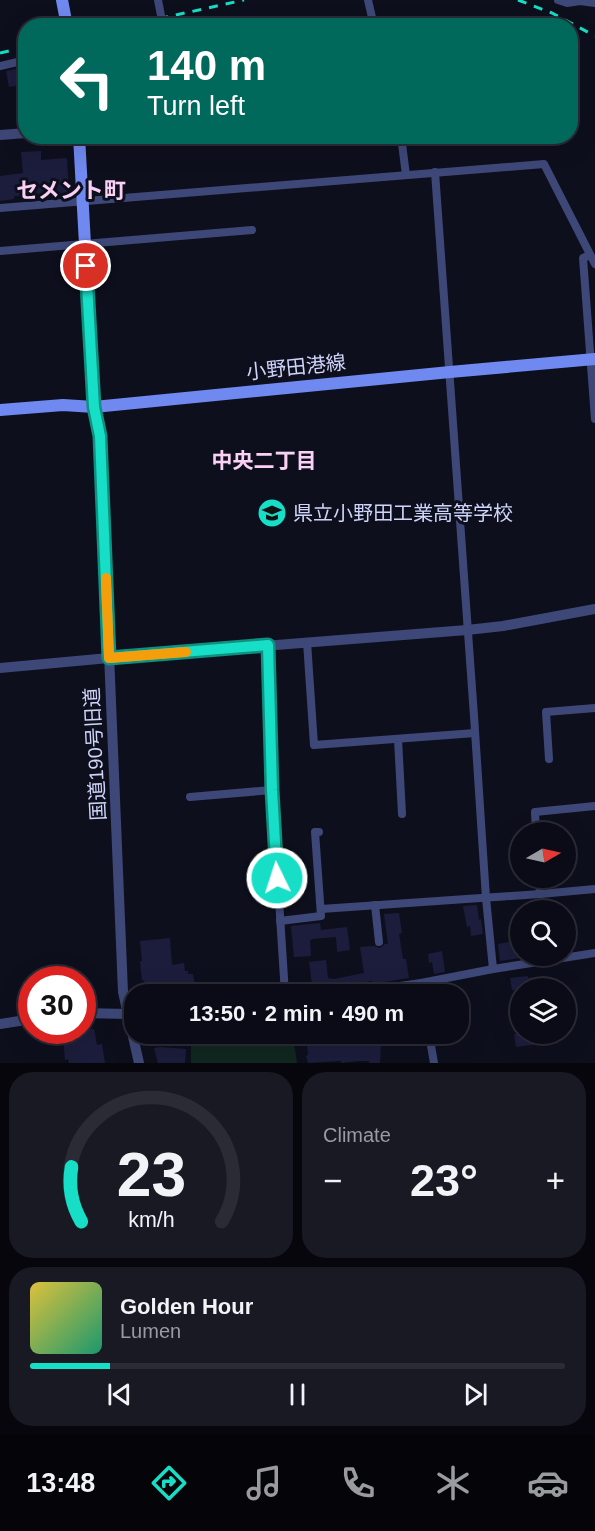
<!DOCTYPE html>
<meta charset="utf-8">
<style>
:root{--surface:#0a0b16;--page:#181923;--text:#f1f3f6;--muted:#999ba1;--line:#2a2b35;--accent:#17dec6}
body{margin:0;font-family:Arial,"Noto Sans JP",sans-serif;background:var(--page);color:var(--text);height:100vh;display:flex;flex-direction:column;font-size:22px;white-space:nowrap}
*{box-sizing:border-box;margin:0}
p{font-size:20px;color:var(--muted)}
.icon{flex:none;width:33px;height:33px;fill:none;stroke:currentColor;stroke-width:2;stroke-linecap:round;stroke-linejoin:round}
.map{position:relative;height:1063px;overflow:hidden}
.side{display:flex;flex-direction:column;gap:9px;padding:9px;background:#06060c;flex:1}
.side>*{flex:none}
.hud{position:absolute;left:18px;top:18px;width:560px;height:126px;border-radius:24px;box-shadow:0 6px 24px #0002,0 0 0 2px var(--line);background:#00695c;color:#fff;overflow:hidden}
.needle{width:39px;rotate:81deg}
.controls{position:absolute;left:510px;top:822px;display:grid;gap:12px}
.controls a{display:grid;place-items:center;width:66px;height:66px;border-radius:50%;background:var(--surface);box-shadow:0 6px 24px #0002,0 0 0 2px var(--line);font-size:30px}
.speed{position:absolute;left:18px;top:966px;display:flex;gap:12px;font-size:30px;font-weight:700;text-align:center}
.speed>*{display:grid;place-content:center;width:78px;height:78px;border-radius:50%;background:var(--surface);box-shadow:0 6px 24px #0002,0 0 0 2px var(--line);line-height:1}
.speed .limit{border:9px solid #d22;background:#fff;color:#111}
.pin{position:absolute;display:grid;place-items:center;width:51px;height:51px;color:#fff;margin:-26px;border:3px solid #fff;border-radius:50%;box-shadow:0 2px 6px #0007}
.me{position:absolute;width:66px;margin:-33px;rotate:356deg;stroke-linejoin:round;filter:drop-shadow(0 0 4px #0008)}
.turn{display:flex;align-items:center;gap:21px;height:126px;padding:0 30px;font-size:27px}
.turn .icon{width:78px;height:78px;stroke-width:2.5}
.turn b{display:block;font-size:42px;line-height:51px}
.big{font-size:45px;font-weight:700;line-height:1.1}
.side .widget{flex:1;display:flex;flex-direction:column;justify-content:center;gap:9px;min-width:0;padding:0 21px;border-radius:24px;background:var(--page)}
.side .dial{align-items:center;gap:0}
.dial svg{height:156px;overflow:visible;fill:none;stroke:var(--line);stroke-width:7;stroke-linecap:round;text-anchor:middle}
.dial text{fill:var(--text);stroke:none}
.song{display:flex;align-items:center;gap:18px}
.cover{width:72px;height:72px;border-radius:9px;background:linear-gradient(135deg,hsl(50 70% 55%),hsl(160 70% 35%))}
.played{height:6px;border-radius:3px;background:linear-gradient(90deg,var(--accent) 15%,var(--line) 15%)}
.keys{display:flex;justify-content:space-around;direction:ltr}
.heat{display:flex;justify-content:space-between;align-items:center;font-size:33px;direction:ltr}
.side .tiles{flex:1;display:grid;gap:9px;grid-template-columns:1fr 1fr}
.widget:last-child{grid-column:span 2}
.trip{position:absolute;left:124px;top:984px;width:345px;height:60px;border-radius:24px;background:var(--surface);box-shadow:0 6px 24px #0002,0 0 0 2px var(--line);font-weight:700;line-height:60px;text-align:center}
.menu{display:flex;height:96px;justify-content:space-around;align-items:center;background:#040409;color:var(--muted)}
.menu .icon{width:42px;height:42px}
.menu .on{color:var(--accent)}
.menu b{font-size:27px;color:var(--text)}
.map>svg:first-child{display:block}
.park{fill:#122721}
.building{fill:#1c1d3c}
.lines{fill:none;stroke-linecap:round;stroke-linejoin:round}
.minor{stroke:#3e4878;stroke-width:8}
.tertiary{stroke:#3e4878;stroke-width:10}
.secondary{stroke:#7089f0;stroke-width:12}
.rail{stroke:#17dec6;stroke-width:3;stroke-dasharray:9 8;stroke-linecap:butt}
.route-casing{stroke:#0f9081;stroke-width:15}
.route{stroke:#17dec6;stroke-width:10}
.slow{stroke:#f59e0b;stroke-width:10}
.labels{text-anchor:middle;stroke-width:6;stroke-linejoin:round;paint-order:stroke}
.street-label{font-size:20px;fill:#cfd4fa;stroke:#0e0f1d}
.poi-label{font-size:20px;fill:#cfd4fa;stroke:#0e0f1d;text-anchor:start}
.neighbourhood-label{font-size:21px;font-weight:bold;fill:#fad1f4;stroke:#0e0f1d}
.quarter-label{font-size:22px;font-weight:bold;fill:#fad1f4;stroke:#0e0f1d}
</style>
<div class="map">
<svg width="595" height="1063" viewBox="0 0 595 1063">
<rect width="100%" height="100%" fill="#0e0f1d"/>
<path class="park" d="M 191,1034 L 287,1034 L 294,1043 L 297,1063 L 191,1063 Z"/>
<g class="building">
<path d="M 26,67 L 26,84 L 9,87 L 6,71 Z"/>
<path d="M 41,151 L 41,160 L 67,158 L 69,194 L 14,196 L 14,199 L 0,201 L 0,176 L 23,173 L 21,152 Z"/>
<path d="M 477,905 L 479,920 L 481,919 L 483,934 L 471,936 L 470,926 L 467,927 L 463,906 Z"/>
<path d="M 399,913 L 402,933 L 399,934 L 403,959 L 406,959 L 409,978 L 378,983 L 372,983 L 372,981 L 352,984 L 329,990 L 313,992 L 309,962 L 326,960 L 328,978 L 334,979 L 364,973 L 360,947 L 374,946 L 380,948 L 385,944 L 388,944 L 384,914 Z"/>
<path d="M 320,923 L 321,930 L 347,927 L 350,950 L 337,952 L 336,937 L 313,939 L 310,940 L 311,956 L 294,957 L 291,926 Z"/>
<path d="M 170,938 L 172,965 L 184,963 L 185,971 L 188,971 L 188,974 L 193,974 L 196,994 L 151,994 L 150,992 L 146,993 L 144,980 L 142,981 L 140,961 L 142,961 L 140,941 Z"/>
<path d="M 520,940 L 520,958 L 500,961 L 498,944 Z"/>
<path d="M 442,951 L 445,972 L 434,974 L 432,962 L 429,963 L 428,954 Z"/>
<path d="M 528,976 L 528,978 L 535,977 L 536,985 L 530,986 L 530,988 L 512,990 L 510,978 Z"/>
<path d="M 94,1029 L 97,1045 L 102,1044 L 105,1063 L 69,1063 L 68,1059 L 65,1060 L 63,1037 L 85,1033 L 85,1030 Z"/>
<path d="M 306,1034 L 411,1034 L 412,1038 L 381,1043 L 380,1063 L 369,1063 L 369,1061 L 358,1061 L 341,1063 L 341,1061 L 308,1063 L 306,1056 L 308,1055 Z"/>
<path d="M 514,1034 L 539,1034 L 540,1044 L 516,1047 Z"/>
<path d="M 160,1047 L 186,1049 L 185,1063 L 158,1063 L 154,1048 Z"/>
</g>
<g class="lines">
<g class="minor">
<path d="M 158,0 L 163,26"/>
<path d="M 368,0 L 374,26"/>
<path d="M 558,0 L 567,3 L 580,1 L 595,3"/>
<path d="M 0,66 L 26,60"/>
<path d="M 401,136 L 406,175"/>
<path d="M 79,142 L 134,136"/>
<path d="M 435,172 L 474,716 L 486,898 L 493,969"/>
<path d="M 0,208 L 544,164 L 595,264"/>
<path d="M 0,251 L 252,230"/>
<path d="M 590,255 L 583,258 L 595,419"/>
<path d="M 307,642 L 314,745 L 475,733"/>
<path d="M 268,645 L 272,790 L 285,994"/>
<path d="M 398,739 L 402,814"/>
<path d="M 549,759 L 546,712 L 595,708"/>
<path d="M 190,797 L 272,790"/>
<path d="M 536,832 L 535,812 L 595,806"/>
<path d="M 539,878 L 540,894"/>
<path d="M 375,905 L 379,942"/>
<path d="M 321,909 L 540,894 L 595,889"/>
<path d="M 280,921 L 321,916 L 315,832 L 319,832"/>
<path d="M 421,983 L 422,994"/>
<path d="M 334,994 L 353,990 L 379,989 L 421,983 L 493,969 L 595,953"/>
<path d="M 429,1034 L 434,1063"/>
</g>
<g class="tertiary">
<path d="M 0,135 L 26,133"/>
<path d="M 94,407 L 100,436 L 123,992 L 139,1063"/>
<path d="M 0,668 L 109,658 L 467,630 L 503,626 L 595,609"/>
<path d="M 82,1013 L 128,1014"/>
<path d="M 0,1024 L 32,1019"/>
</g>
<g class="secondary">
<path d="M 62,0 L 67,26"/>
<path d="M 79,136 L 94,407"/>
<path d="M 0,410 L 63,405 L 94,407 L 450,372 L 595,359"/>
</g>
<g class="rail">
<path d="M 518,0 L 552,13 L 595,36"/>
<path d="M 126,26 L 244,0"/>
<path d="M 0,53 L 26,47"/>
</g>
</g>
<g class="lines">
<g class="route-casing">
<path id="route" d="M 86,266 L 94,407 L 100,436 L 109,658 L 268,645 L 272,790 L 277,878"/>
</g>
<use href="#route" class="route"/>
<path class="slow" d="M 106,578 L 109,658 L 186,652"/>
</g>
<defs>
<g id="school-disc" transform="scale(1.5)"><circle r="9.5" fill="#17dec6" stroke="#0e0f1d"/><path d="M0-5L7-2L0 1L-7-2ZM-4 1L0 2.5L4 1V4Q0 6-4 4Z" fill="#111"/></g>
</defs>
<g fill-rule="evenodd">
<use href="#school-disc" x="272" y="513"/>
</g>
<g class="labels">
<g class="street-label">
<text transform="translate(296 367) rotate(-6)" y="7">小野田港線</text>
<text transform="translate(95 754) rotate(-93)" y="7">国道190号旧道</text>
</g>
<g class="poi-label">
<text x="293" y="520">県立小野田工業高等学校</text>
</g>
<g class="neighbourhood-label">
<text x="264" y="468">中央二丁目</text>
</g>
<g class="quarter-label">
<text x="71" y="198">セメント町</text>
</g>
</g>
</svg>
<div class="controls">
<a><svg class="needle" viewBox="-14 -14 28 28"><path d="M0-13l5 13h-10z" fill="#e53935"/><path d="M0 13l5-13h-10z" fill="#999ba1"/></svg></a>
<a><svg class="icon" aria-label="search" viewBox="0 0 24 24"><circle cx="10" cy="10" r="6"/><path d="M15 15l6 6"/></svg></a>
<a><svg class="icon" aria-label="layers" viewBox="0 0 24 24"><path d="M12 4l9 5-9 5-9-5zM3 14l9 5 9-5"/></svg></a>
</div>
<div class="speed"><div class="limit">30</div></div>
<div class="pin" style="left:86px;top:266px;background:#d93025"><svg class="icon" aria-label="arrive" viewBox="0 0 24 24"><path d="M6 21V4h12l-3 4 3 4H6"/></svg></div>
<svg class="me" style="left:277px;top:878px" viewBox="-20 -20 40 40"><circle r="17" fill="#17dec6" stroke="#fff" stroke-width="3"/><path d="M0-11L8 9 0 5-8 9z" fill="#fff"/></svg>
<div class="trip">13:50 · 2 min · 490 m</div>
<div class="hud">
<div class="turn"><svg class="icon" aria-label="left" viewBox="0 0 24 24"><path d="M17 20v-9H6M10 6l-5 5 5 5"/></svg><div><b>140 m</b>Turn left</div></div>
</div>
</div>
<section class="side">
<div class="tiles">
<div class="widget dial"><svg viewBox="0 0 100 80">
<path d="M14 69A42 42 0 1 1 86 69"/>
<path d="M14 69A42 42 0 0 1 9 41" stroke="#17dec6"/>
<text x="50" y="56" font-size="32" font-weight="700">23</text>
<text x="50" y="72" font-size="11">km/h</text>
</svg></div>
<div class="widget"><p>Climate</p>
<div class="heat"><a>−</a><b class="big">23°</b><a>+</a></div>
</div>
<div class="widget">
<div class="song"><i class="cover"></i><div><b>Golden Hour</b><p>Lumen</p></div></div>
<div class="played"></div>
<div class="keys"><svg class="icon" aria-label="previous" viewBox="0 0 24 24"><path d="M18 5L8 12l10 7zM5 5v14"/></svg><svg class="icon" aria-label="pause" viewBox="0 0 24 24"><path d="M8 5v14M16 5v14"/></svg><svg class="icon" aria-label="next" viewBox="0 0 24 24"><path d="M6 5l10 7-10 7zM19 5v14"/></svg></div>
</div>
</div>
</section>
<nav class="menu">
<b>13:48</b>
<svg class="icon on" aria-label="directions" viewBox="0 0 24 24"><path d="M12 3l9 9-9 9-9-9zM9 14v-3h6M13 9l2 2-2 2"/></svg>
<svg class="icon" aria-label="music" viewBox="0 0 24 24"><path d="M9 18V5l10-2v13"/><circle cx="6" cy="18" r="3"/><circle cx="16" cy="16" r="3"/></svg>
<svg class="icon" aria-label="phone" viewBox="0 0 24 24"><path d="M5 4h4l2 5-3 2q2 4 5 5l2-3 5 2v4C11 20 4 13 5 4z"/></svg>
<svg class="icon" aria-label="climate" viewBox="0 0 24 24"><path d="M12 3v18M4 7l16 10M4 17L20 7"/></svg>
<svg class="icon" aria-label="car" viewBox="0 0 24 24"><path d="M5 17H2v-5l4-1 3-4h7l3 4 3 1v5h-3M9 17h6M6 11h13"/><circle cx="7" cy="17" r="2"/><circle cx="17" cy="17" r="2"/></svg>
</nav>
